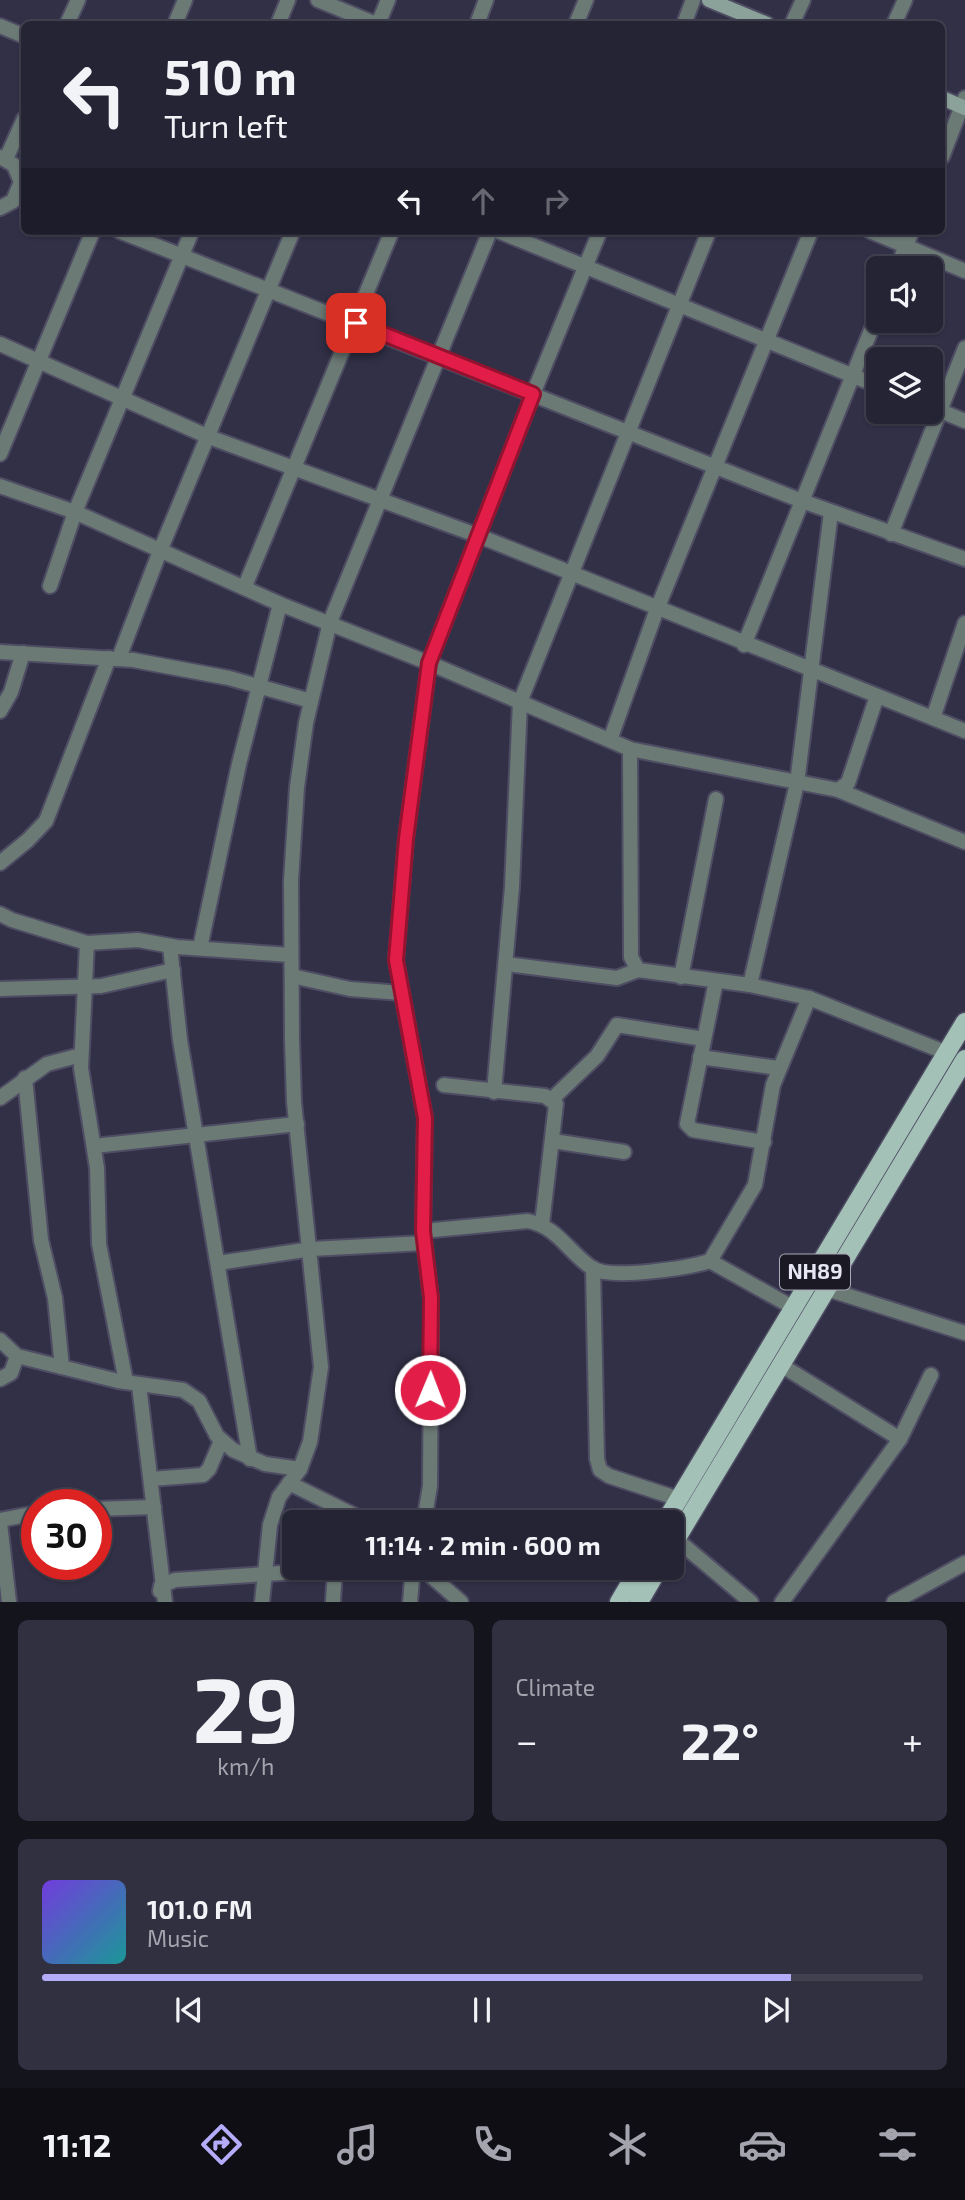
<!DOCTYPE html>
<meta charset="utf-8">
<style>
:root{--surface:#252435;--page:#313041;--text:#f1f3f6;--muted:#a3a4ad;--line:#424150;--accent:#b4acf9}
body{margin:0;font-family:"Exo 2",sans-serif;background:var(--page);color:var(--text);height:100vh;display:flex;flex-direction:column;font-size:26px;white-space:nowrap}
*{box-sizing:border-box;margin:0}
p{font-size:23px;color:var(--muted)}
.icon{flex:none;width:38px;height:38px;fill:none;stroke:currentColor;stroke-width:2;stroke-linecap:round;stroke-linejoin:round}
.map{position:relative;height:1602px;overflow:hidden}
.drawer{display:flex;flex-direction:column;gap:18px;padding:18px;background:#14141d;flex:1}
.drawer>*{flex:none}
.guide{position:absolute;left:21px;top:21px;width:924px;height:214px;border-radius:10px;box-shadow:0 2px 5px #0004,0 0 0 2px var(--line);background:#252435;color:var(--text);overflow:hidden}
.fabs{position:absolute;left:866px;top:256px;display:grid;gap:14px}
.fabs a{display:grid;place-items:center;width:77px;height:77px;border-radius:10px;background:var(--surface);box-shadow:0 2px 5px #0004,0 0 0 2px var(--line);font-size:35px}
.speed{position:absolute;left:21px;top:1489px;display:flex;gap:14px;font-size:35px;font-weight:700;text-align:center}
.speed>*{display:grid;place-content:center;width:91px;height:91px;border-radius:50%;background:var(--surface);box-shadow:0 2px 5px #0004,0 0 0 2px var(--line);line-height:1}
.speed .limit{border:10px solid #d22;background:#fff;color:#111}
.pin{position:absolute;display:grid;place-items:center;width:60px;height:60px;color:#fff;margin:-30px;border-radius:14px;box-shadow:0 4px 10px #0006}
.me{position:absolute;width:77px;margin:-38px;rotate:1deg;stroke-linejoin:round;filter:drop-shadow(0 0 5px #0008)}
.turn{display:flex;align-items:center;gap:24px;height:147px;padding:0 28px;font-size:32px}
.turn .icon{width:91px;height:91px;stroke-width:2.5}
.turn b{display:block;font-size:49px;line-height:60px}
.lanes{display:flex;align-items:center;height:66px;padding:0 28px;background:#0003;justify-content:center;gap:35px;direction:ltr}
.lanes .off{opacity:.35}
.big{font-size:52px;font-weight:700;line-height:1.1}
.drawer .card{flex:1;display:flex;flex-direction:column;justify-content:center;gap:10px;min-width:0;padding:0 24px;border-radius:10px;background:var(--page)}
.drawer .dial{align-items:center;gap:0}
.dial b{font-size:91px;line-height:1}
.song{display:flex;align-items:center;gap:21px}
.cover{width:84px;height:84px;border-radius:10px;background:linear-gradient(135deg,hsl(260 70% 55%),hsl(180 70% 35%))}
.played{height:7px;border-radius:4px;background:linear-gradient(90deg,var(--accent) 85%,var(--line) 85%)}
.keys{display:flex;justify-content:space-around;direction:ltr}
.heat{display:flex;justify-content:space-between;align-items:center;font-size:38px;direction:ltr}
.drawer .tiles{flex:1;display:grid;gap:18px;grid-template-columns:1fr 1fr}
.card:last-child{grid-column:span 2}
.trip{position:absolute;left:282px;top:1510px;width:402px;height:70px;border-radius:10px;background:var(--surface);box-shadow:0 2px 5px #0004,0 0 0 2px var(--line);font-weight:700;line-height:70px;text-align:center}
.menu{display:flex;height:112px;justify-content:space-around;align-items:center;background:#0f0e15;color:var(--muted)}
.menu .icon{width:49px;height:49px}
.menu .current{color:var(--accent)}
.menu b{font-size:32px;color:var(--text)}
.map>svg:first-child{display:block}
.lines{fill:none;stroke-linecap:round;stroke-linejoin:round}
.street-casing{stroke:#4e4d63;stroke-width:18}
.secondary-casing{stroke:#4e4d63;stroke-width:18}
.primary-casing{stroke:#4e4d63;stroke-width:21}
.street{stroke:#6c7a75;stroke-width:14}
.secondary{stroke:#8ba29a;stroke-width:14}
.primary{stroke:#a3c1b7;stroke-width:18}
.route-casing{stroke:#92132f;stroke-width:18}
.route{stroke:#e11d48;stroke-width:12}
.labels{text-anchor:middle;stroke-width:7;stroke-linejoin:round;paint-order:stroke}
.shield{fill:#1a1924;stroke:#a9a8b6;stroke-width:2}
.shield-label{font-size:21px;font-weight:bold;fill:#e6e6f5}
</style>
<div class="map">
<svg width="965" height="1602" viewBox="0 0 965 1602">
<rect width="100%" height="100%" fill="#313047"/>
<g class="lines">
<g class="street-casing">
<g id="street">
<path d="M 318,0 L 376,24"/>
<path d="M 67,24 L 78,0"/>
<path d="M 175,24 L 185,0"/>
<path d="M 278,24 L 288,0"/>
<path d="M 378,24 L 388,0"/>
<path d="M 477,24 L 486,0"/>
<path d="M 576,24 L 586,0"/>
<path d="M 684,24 L 693,0"/>
<path d="M 792,24 L 803,0"/>
<path d="M 894,24 L 905,0"/>
<path d="M 0,26 L 24,36"/>
<path d="M 0,157 L 14,165 L 21,182 L 13,201 L 0,208"/>
<path d="M 942,157 L 965,98"/>
<path d="M 6,159 L 24,119"/>
<path d="M 119,231 L 802,501 L 965,559"/>
<path d="M 498,231 L 878,386"/>
<path d="M 870,231 L 965,271"/>
<path d="M 897,268 L 912,231"/>
<path d="M 0,344 L 209,437 L 479,536 L 965,731"/>
<path d="M 931,407 L 965,421"/>
<path d="M 0,454 L 93,231"/>
<path d="M 0,486 L 75,512 L 280,604 L 429,663 L 630,749 L 838,790 L 848,783 L 877,696"/>
<path d="M 891,534 L 965,348"/>
<path d="M 50,586 L 75,512 L 192,231"/>
<path d="M 245,586 L 392,231"/>
<path d="M 744,645 L 878,313"/>
<path d="M 0,652 L 133,660 L 229,678 L 311,701"/>
<path d="M 119,658 L 160,551 L 293,231"/>
<path d="M 0,711 L 11,692 L 23,653"/>
<path d="M 933,718 L 965,623"/>
<path d="M 610,740 L 657,609 L 811,231"/>
<path d="M 630,749 L 631,957 L 638,970 L 750,985 L 809,998 L 947,1053"/>
<path d="M 838,790 L 965,842"/>
<path d="M 0,863 L 28,840 L 46,821 L 109,658"/>
<path d="M 0,914 L 12,920 L 87,943 L 138,940 L 177,947 L 291,955"/>
<path d="M 87,943 L 81,1068 L 97,1168 L 99,1244 L 126,1382"/>
<path d="M 170,946 L 180,1040 L 250,1459"/>
<path d="M 200,948 L 239,764 L 280,604"/>
<path d="M 506,964 L 617,978 L 638,970"/>
<path d="M 292,976 L 350,989 L 401,993"/>
<path d="M 681,977 L 716,799"/>
<path d="M 716,981 L 687,1124 L 693,1130 L 764,1142"/>
<path d="M 750,985 L 797,783 L 831,512"/>
<path d="M 0,989 L 101,986 L 173,970"/>
<path d="M 700,1057 L 778,1068"/>
<path d="M 25,1078 L 41,1240 L 55,1298 L 62,1367"/>
<path d="M 444,1085 L 545,1096 L 556,1104 L 542,1224"/>
<path d="M 494,1092 L 512,887 L 520,702 L 709,231"/>
<path d="M 0,1098 L 47,1064 L 81,1055"/>
<path d="M 551,1100 L 597,1056 L 617,1025 L 704,1039"/>
<path d="M 553,1141 L 624,1152"/>
<path d="M 94,1146 L 297,1124"/>
<path d="M 423,1231 L 528,1221 C 558,1227 568,1252 592,1268 C 611,1280 688,1268 710,1261 L 755,1185 L 773,1085 L 809,998"/>
<path d="M 710,1261 L 794,1308"/>
<path d="M 218,1263 L 311,1249 L 424,1243"/>
<path d="M 593,1268 L 597,1459 L 600,1470 L 609,1476 L 679,1499"/>
<path d="M 827,1289 L 965,1333"/>
<path d="M 0,1340 L 17,1356 L 118,1381 L 183,1390 L 199,1401 L 217,1436 L 233,1450 L 265,1464 L 300,1469"/>
<path d="M 781,1365 L 900,1439"/>
<path d="M 0,1379 L 11,1373 L 17,1356"/>
<path d="M 139,1385 L 165,1602"/>
<path d="M 151,1479 L 203,1475 L 209,1469 L 221,1441"/>
<path d="M 289,1483 L 368,1522"/>
<path d="M 96,1509 L 154,1507"/>
<path d="M 0,1520 L 37,1513"/>
<path d="M 424,1522 L 430,1486 L 431,1346 L 431,1299 L 423,1231 L 425,1118 L 396,960 L 406,839 L 429,663 L 533,394 L 600,231"/>
<path d="M 0,1523 L 9,1602"/>
<path d="M 676,1539 L 751,1602"/>
<path d="M 422,1568 L 461,1602"/>
<path d="M 160,1591 L 161,1586 L 175,1580 L 359,1568"/>
<path d="M 262,1602 L 270,1525 L 279,1497 L 300,1469 L 310,1442 L 321,1367 L 294,1102 L 292,1040 L 291,881 L 297,787 L 306,723 L 330,622 L 490,231"/>
<path d="M 333,1602 L 335,1569"/>
<path d="M 410,1602 L 413,1568"/>
<path d="M 782,1602 L 900,1439 L 931,1375"/>
<path d="M 894,1602 L 965,1563"/>
</g>
</g>
<g class="secondary-casing">
<g id="secondary">
<path d="M 709,0 L 767,24"/>
<path d="M 942,98 L 965,108"/>
</g>
</g>
<g class="primary-casing">
<g id="primary">
<path d="M 665,1522 L 965,1022"/>
<path d="M 672,1546 L 965,1059"/>
<path d="M 619,1602 L 639,1568"/>
<path d="M 639,1602 L 659,1568"/>
</g>
</g>
<use href="#street" class="street"/>
<use href="#secondary" class="secondary"/>
<use href="#primary" class="primary"/>
</g>
<g class="lines">
<g class="route-casing">
<path id="route" d="M 356,323 L 533,394 L 429,663 L 406,839 L 396,960 L 425,1118 L 423,1231 L 431,1298 L 430,1390"/>
</g>
<use href="#route" class="route"/>
</g>
<g class="labels">
<rect class="shield" x="780" y="1254.5" width="70" height="35" rx="5"/>
<g class="shield-label">
<text x="815" y="1279">NH89</text>
</g>
</g>
</svg>
<div class="fabs">
<a><svg class="icon" aria-label="sound" viewBox="0 0 24 24"><path d="M4 9h4l5-4v14l-5-4H4zM17 9q2 3 0 6"/></svg></a>
<a><svg class="icon" aria-label="layers" viewBox="0 0 24 24"><path d="M12 4l9 5-9 5-9-5zM3 14l9 5 9-5"/></svg></a>
</div>
<div class="speed"><div class="limit">30</div></div>
<div class="pin" style="left:356px;top:323px;background:#d93025"><svg class="icon" aria-label="arrive" viewBox="0 0 24 24"><path d="M6 21V4h12l-3 4 3 4H6"/></svg></div>
<svg class="me" style="left:430px;top:1390px" viewBox="-20 -20 40 40"><circle r="17" fill="#e11d48" stroke="#fff" stroke-width="3"/><path d="M0-11L8 9 0 5-8 9z" fill="#fff"/></svg>
<div class="trip">11:14 · 2 min · 600 m</div>
<div class="guide">
<div class="turn"><svg class="icon" aria-label="left" viewBox="0 0 24 24"><path d="M17 20v-9H6M10 6l-5 5 5 5"/></svg><div><b>510 m</b>Turn left</div></div>
<div class="lanes"><svg class="icon" aria-label="left" viewBox="0 0 24 24"><path d="M17 20v-9H6M10 6l-5 5 5 5"/></svg><svg class="icon off" aria-label="ahead" viewBox="0 0 24 24"><path d="M12 20V5M6 11l6-6 6 6"/></svg><svg class="icon off" aria-label="right" viewBox="0 0 24 24"><path d="M7 20v-9h11M14 6l5 5-5 5"/></svg></div>
</div>
</div>
<section class="drawer">
<div class="tiles">
<div class="card dial"><b>29</b><p>km/h</p></div>
<div class="card"><p>Climate</p>
<div class="heat"><a>−</a><b class="big">22°</b><a>+</a></div>
</div>
<div class="card">
<div class="song"><i class="cover"></i><div><b>101.0 FM</b><p>Music</p></div></div>
<div class="played"></div>
<div class="keys"><svg class="icon" aria-label="previous" viewBox="0 0 24 24"><path d="M18 5L8 12l10 7zM5 5v14"/></svg><svg class="icon" aria-label="pause" viewBox="0 0 24 24"><path d="M8 5v14M16 5v14"/></svg><svg class="icon" aria-label="next" viewBox="0 0 24 24"><path d="M6 5l10 7-10 7zM19 5v14"/></svg></div>
</div>
</div>
</section>
<nav class="menu">
<b>11:12</b>
<svg class="icon current" aria-label="directions" viewBox="0 0 24 24"><path d="M12 3l9 9-9 9-9-9zM9 14v-3h6M13 9l2 2-2 2"/></svg>
<svg class="icon" aria-label="music" viewBox="0 0 24 24"><path d="M9 18V5l10-2v13"/><circle cx="6" cy="18" r="3"/><circle cx="16" cy="16" r="3"/></svg>
<svg class="icon" aria-label="phone" viewBox="0 0 24 24"><path d="M5 4h4l2 5-3 2q2 4 5 5l2-3 5 2v4C11 20 4 13 5 4z"/></svg>
<svg class="icon" aria-label="climate" viewBox="0 0 24 24"><path d="M12 3v18M4 7l16 10M4 17L20 7"/></svg>
<svg class="icon" aria-label="car" viewBox="0 0 24 24"><path d="M5 17H2v-5l4-1 3-4h7l3 4 3 1v5h-3M9 17h6M6 11h13"/><circle cx="7" cy="17" r="2"/><circle cx="17" cy="17" r="2"/></svg>
<svg class="icon" aria-label="filters" viewBox="0 0 24 24"><path d="M4 7h16M4 17h16"/><circle cx="9" cy="7" r="2"/><circle cx="15" cy="17" r="2"/></svg>
</nav>
